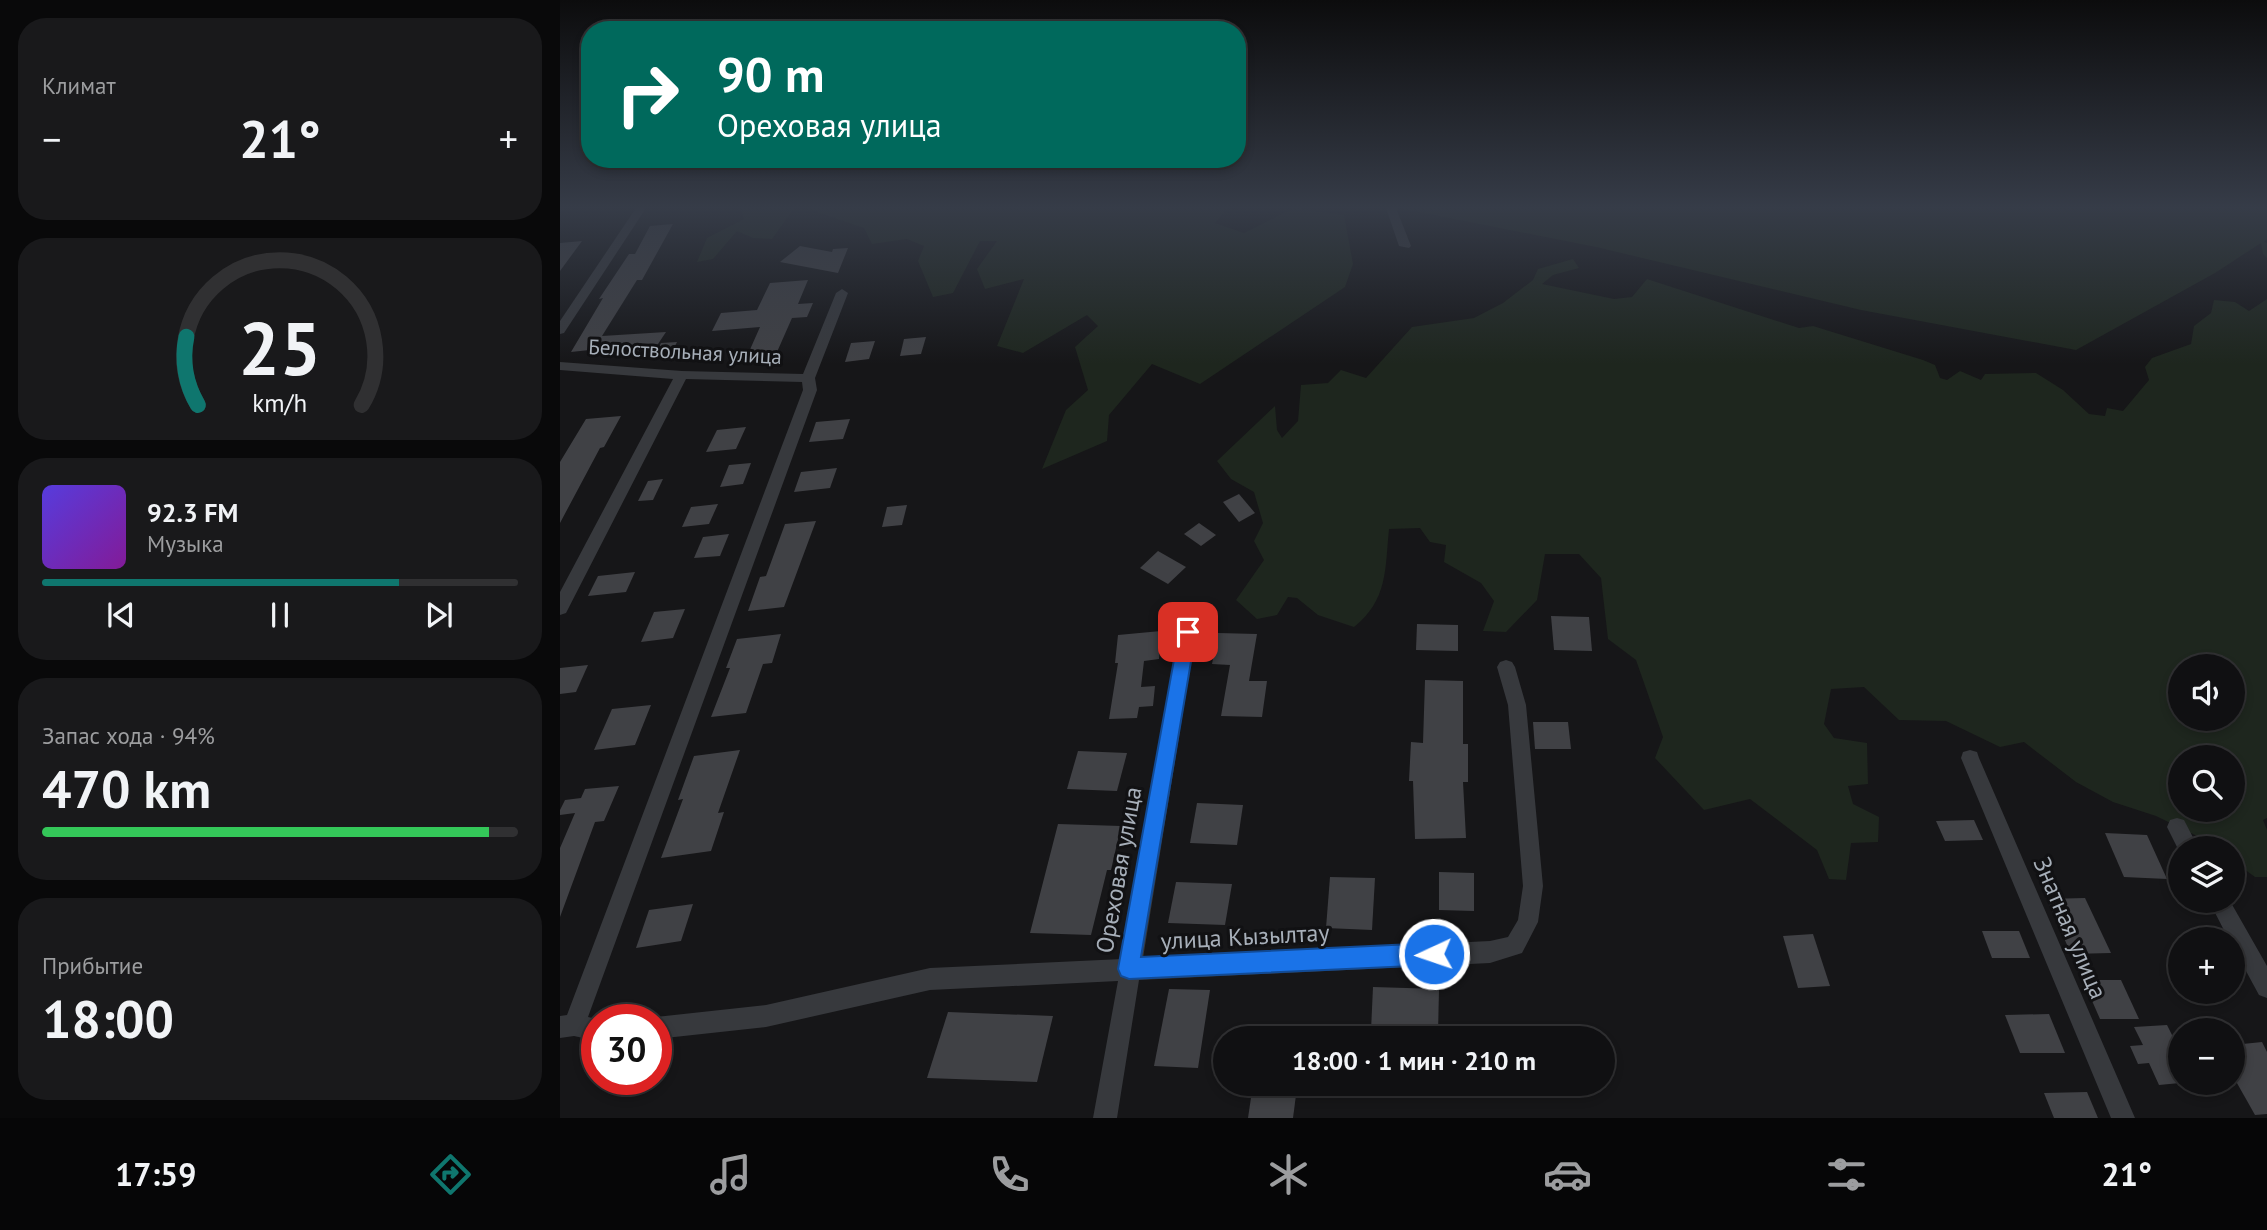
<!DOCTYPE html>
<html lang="ru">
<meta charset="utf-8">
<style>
:root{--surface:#101012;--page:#19191b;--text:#f1f3f6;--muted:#9c9d9f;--line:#303032;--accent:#0f766e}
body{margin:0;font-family:"PT Sans",sans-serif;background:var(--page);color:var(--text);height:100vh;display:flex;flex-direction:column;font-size:26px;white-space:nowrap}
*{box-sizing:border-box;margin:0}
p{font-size:23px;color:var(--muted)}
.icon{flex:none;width:38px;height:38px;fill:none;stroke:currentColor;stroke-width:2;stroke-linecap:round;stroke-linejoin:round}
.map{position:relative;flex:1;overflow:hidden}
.panel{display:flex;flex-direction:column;gap:18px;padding:18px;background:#09090a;width:560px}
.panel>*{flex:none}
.banner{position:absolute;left:21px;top:21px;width:665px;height:147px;border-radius:28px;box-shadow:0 4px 10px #0003,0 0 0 2px var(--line);background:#00695c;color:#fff;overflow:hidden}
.buttons{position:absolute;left:1608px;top:654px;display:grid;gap:14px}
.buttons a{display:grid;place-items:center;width:77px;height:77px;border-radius:50%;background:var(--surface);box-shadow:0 4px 10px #0003,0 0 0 2px var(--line);font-size:35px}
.speed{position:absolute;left:21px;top:1004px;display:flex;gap:14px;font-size:35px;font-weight:700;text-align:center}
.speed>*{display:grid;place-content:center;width:91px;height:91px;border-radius:50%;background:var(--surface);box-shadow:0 4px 10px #0003,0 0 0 2px var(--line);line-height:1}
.speed .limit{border:10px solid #d22;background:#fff;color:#111}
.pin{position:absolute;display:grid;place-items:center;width:60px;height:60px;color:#fff;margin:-30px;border-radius:14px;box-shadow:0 4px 10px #0006}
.me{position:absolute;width:77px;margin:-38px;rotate:267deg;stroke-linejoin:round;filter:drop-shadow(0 0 5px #0008)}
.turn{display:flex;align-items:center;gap:24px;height:147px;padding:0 21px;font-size:32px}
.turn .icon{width:91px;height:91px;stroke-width:2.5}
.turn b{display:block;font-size:49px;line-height:60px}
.big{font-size:52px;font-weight:600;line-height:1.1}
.panel .tile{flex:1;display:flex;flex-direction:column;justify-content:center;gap:10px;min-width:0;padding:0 24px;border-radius:28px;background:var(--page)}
.panel .dial{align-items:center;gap:0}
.dial svg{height:182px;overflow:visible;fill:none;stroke:var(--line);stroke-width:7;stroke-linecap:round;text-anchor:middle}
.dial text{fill:var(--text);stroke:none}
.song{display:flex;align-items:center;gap:21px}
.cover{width:84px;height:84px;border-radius:10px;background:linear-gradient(135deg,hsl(250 70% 55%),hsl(290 70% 35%))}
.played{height:7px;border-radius:4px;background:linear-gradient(90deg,var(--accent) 75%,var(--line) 75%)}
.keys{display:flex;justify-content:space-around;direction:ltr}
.heat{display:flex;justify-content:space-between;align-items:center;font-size:38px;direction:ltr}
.charge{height:10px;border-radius:5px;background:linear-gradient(90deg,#34c759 94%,var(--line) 0)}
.trip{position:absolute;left:653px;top:1026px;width:402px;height:70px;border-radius:35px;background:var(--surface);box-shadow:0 4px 10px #0003,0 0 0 2px var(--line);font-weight:600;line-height:70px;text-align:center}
.dock{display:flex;height:112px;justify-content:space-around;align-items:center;background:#060607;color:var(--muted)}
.dock .icon{width:49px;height:49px}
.dock .active{color:var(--accent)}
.dock b{font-size:32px;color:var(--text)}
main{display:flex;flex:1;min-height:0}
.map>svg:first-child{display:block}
.green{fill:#1e261e;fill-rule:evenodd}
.building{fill:#404145}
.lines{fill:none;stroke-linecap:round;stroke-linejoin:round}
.minor{fill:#37393d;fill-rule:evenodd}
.route{fill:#1a73e8;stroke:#114b97;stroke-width:2}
.labels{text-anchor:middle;stroke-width:6;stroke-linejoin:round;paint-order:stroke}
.street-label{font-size:21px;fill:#a7afb9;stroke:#111113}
.near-street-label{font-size:24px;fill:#a7afb9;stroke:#111113}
</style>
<main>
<section class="panel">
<div class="tile"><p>Климат</p>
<div class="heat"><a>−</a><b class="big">21°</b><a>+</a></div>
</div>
<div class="tile dial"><svg viewBox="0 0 100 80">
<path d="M14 69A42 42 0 1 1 86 69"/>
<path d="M14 69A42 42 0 0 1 9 39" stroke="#0f766e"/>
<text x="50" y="56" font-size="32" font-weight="700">25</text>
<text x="50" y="72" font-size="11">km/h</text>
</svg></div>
<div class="tile">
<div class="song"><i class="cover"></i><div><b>92.3 FM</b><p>Музыка</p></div></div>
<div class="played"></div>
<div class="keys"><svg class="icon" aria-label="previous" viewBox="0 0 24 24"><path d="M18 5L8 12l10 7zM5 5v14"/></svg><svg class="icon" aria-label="pause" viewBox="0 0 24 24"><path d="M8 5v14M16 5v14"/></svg><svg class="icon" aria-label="next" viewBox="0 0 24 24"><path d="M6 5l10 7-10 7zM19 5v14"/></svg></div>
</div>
<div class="tile"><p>Запас хода · 94%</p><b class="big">470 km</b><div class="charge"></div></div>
<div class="tile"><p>Прибытие</p><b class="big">18:00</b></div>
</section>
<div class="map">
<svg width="1707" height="1118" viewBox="0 0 1707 1118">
<rect width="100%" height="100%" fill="#161618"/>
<g class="green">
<path d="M 180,208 L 234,208 L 212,239 L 193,238 L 177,231 L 153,259 L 137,262 L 147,238 L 184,219 Z"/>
<path d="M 245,208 L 668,208 L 655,223 L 684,233 L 734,208 L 784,215 L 793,264 L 785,287 L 640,384 L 592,364 L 549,415 L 547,441 L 482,469 L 506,410 L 528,390 L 515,347 L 538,326 L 527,315 L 463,353 L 437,346 L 464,279 L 425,289 L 417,269 L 437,241 L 420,241 L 393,293 L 373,297 L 358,261 L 364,246 L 347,239 L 312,244 L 304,228 Z"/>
<path d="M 839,208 L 1707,208 L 1707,239 L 1704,242 L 1707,243 L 1707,258 L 1703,254 L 1701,243 L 1655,273 L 1516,350 L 1301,310 L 1036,247 Z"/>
<path d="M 1013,259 L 1019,268 L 993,275 L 982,284 L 1054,299 L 1072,297 L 1087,279 L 1239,328 L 1253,326 L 1363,360 L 1375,365 L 1380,378 L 1387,380 L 1400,371 L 1421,380 L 1425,374 L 1476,373 L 1503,390 L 1529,414 L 1545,416 L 1547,408 L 1563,411 L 1589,380 L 1585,367 L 1592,358 L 1631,344 L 1634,326 L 1651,313 L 1654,300 L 1675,302 L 1689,311 L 1707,299 L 1707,818 L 1703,820 L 1707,830 L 1707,877 L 1695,877 L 1673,861 L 1673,849 L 1654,849 L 1635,835 L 1596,816 L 1553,802 L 1516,782 L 1464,742 L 1440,747 L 1386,721 L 1339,720 L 1304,687 L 1271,689 L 1264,724 L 1274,738 L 1307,743 L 1308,784 L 1288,786 L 1293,804 L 1319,817 L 1318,842 L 1291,843 L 1286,880 L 1269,879 L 1257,850 L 1190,799 L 1144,810 L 1095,758 L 1103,737 L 1076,660 L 1048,639 L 1041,578 L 1019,554 L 985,554 L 977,600 L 946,632 L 923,631 L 934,601 L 921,583 L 884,562 L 886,545 L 870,542 L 860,528 L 829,529 C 825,569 828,600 794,627 L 758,615 L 737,598 L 728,597 L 717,615 L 697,619 L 676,600 L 704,560 L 694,541 L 703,523 L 694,492 L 671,479 L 657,461 L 715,406 L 717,430 L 722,438 L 738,421 L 741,385 L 768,383 L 781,370 L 806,378 L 852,327 L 914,318 L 943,303 L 973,280 L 978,269 ZM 1620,667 L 1673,667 L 1673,719 L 1620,719 ZM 1620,758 L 1673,758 L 1673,810 L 1620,810 Z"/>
</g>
<g class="building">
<path d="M 113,224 L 82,280 L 77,280 L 42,336 L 106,332 L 94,350 L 72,351 L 76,345 L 11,352 L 43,298 L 39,299 L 69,254 L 75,254 L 90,226 Z"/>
<path d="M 22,241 L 0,271 L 0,243 Z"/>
<path d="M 240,246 L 272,252 L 273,249 L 288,248 L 278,273 L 220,262 Z"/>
<path d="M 248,280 L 238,304 L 253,303 L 247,317 L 232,318 L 217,352 L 188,354 L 200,327 L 152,331 L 161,313 L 197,310 L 210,283 Z"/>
<path d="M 366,337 L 361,354 L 340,356 L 344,339 Z"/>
<path d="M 315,341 L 309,359 L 285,362 L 291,343 Z"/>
<path d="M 117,342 L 110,356 L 94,357 L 101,343 Z"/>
<path d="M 61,416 L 44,447 L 40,448 L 0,523 L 0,462 L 26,419 Z"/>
<path d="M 290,419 L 283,439 L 249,442 L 256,422 Z"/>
<path d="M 186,427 L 176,449 L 146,452 L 157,430 Z"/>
<path d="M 191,463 L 183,484 L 160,487 L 169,465 Z"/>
<path d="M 277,468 L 270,488 L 234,492 L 241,472 Z"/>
<path d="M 103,479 L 93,500 L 78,501 L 88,481 Z"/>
<path d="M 679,494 L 695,513 L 679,522 L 663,502 Z"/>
<path d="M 158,504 L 149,524 L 122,527 L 131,507 Z"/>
<path d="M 347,505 L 342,525 L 322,527 L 327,507 Z"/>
<path d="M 256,521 L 224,607 L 188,611 L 200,577 L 206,576 L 225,524 Z"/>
<path d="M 639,523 L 656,535 L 641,546 L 624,534 Z"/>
<path d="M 169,534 L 160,556 L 134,558 L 143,537 Z"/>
<path d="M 598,551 L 626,567 L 608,584 L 580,568 Z"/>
<path d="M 75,572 L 66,592 L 28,596 L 38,576 Z"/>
<path d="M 125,609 L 113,638 L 81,642 L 94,612 Z"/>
<path d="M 991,616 L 1029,617 L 1032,651 L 994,650 Z"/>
<path d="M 857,624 L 898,625 L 898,651 L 856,650 Z"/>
<path d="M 601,631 L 599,659 L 584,661 L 581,687 L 595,686 L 593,706 L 579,707 L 577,718 L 549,719 L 558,663 L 555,663 L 558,635 Z"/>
<path d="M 658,633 L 697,634 L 689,681 L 707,681 L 702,717 L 661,716 L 670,665 L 652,664 Z"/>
<path d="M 221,634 L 212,663 L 203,664 L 186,713 L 151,717 L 170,668 L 166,668 L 177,639 Z"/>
<path d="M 28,665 L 16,692 L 0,694 L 0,668 Z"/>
<path d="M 865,680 L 903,681 L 903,744 L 908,744 L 908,782 L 903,782 L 906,838 L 855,839 L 853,781 L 849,781 L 851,742 L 863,743 Z"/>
<path d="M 91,705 L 75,745 L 34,750 L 52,709 Z"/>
<path d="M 973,722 L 1008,722 L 1011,749 L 975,749 Z"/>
<path d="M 180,750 L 158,813 L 164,812 L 151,851 L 101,858 L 123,799 L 118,800 L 134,756 Z"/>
<path d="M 518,751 L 567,753 L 557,791 L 507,789 Z"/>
<path d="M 59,786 L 44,821 L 35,822 L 0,917 L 0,848 L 15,813 L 0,815 L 0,810 L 5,800 L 21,798 L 25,789 Z"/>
<path d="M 637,803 L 683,805 L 677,845 L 630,843 Z"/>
<path d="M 1414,820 L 1423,840 L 1385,841 L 1376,821 Z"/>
<path d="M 498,824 L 561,826 L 551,870 L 547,870 L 531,935 L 470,933 Z"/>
<path d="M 1545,833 L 1587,835 L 1607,879 L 1564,877 Z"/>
<path d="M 879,872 L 914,873 L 914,911 L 879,910 Z"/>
<path d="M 770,877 L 815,878 L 812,930 L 766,928 Z"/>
<path d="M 616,882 L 672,884 L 665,925 L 608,923 Z"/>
<path d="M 1525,898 L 1551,953 L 1511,954 L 1487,899 Z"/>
<path d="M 133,904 L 121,941 L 76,948 L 89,910 Z"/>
<path d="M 1422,931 L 1459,931 L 1470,958 L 1432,958 Z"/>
<path d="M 1253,934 L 1270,986 L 1238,988 L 1223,936 Z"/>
<path d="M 1523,980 L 1561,980 L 1579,1019 L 1540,1019 Z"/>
<path d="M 813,987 L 879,989 L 878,1034 L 811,1031 Z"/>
<path d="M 609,989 L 650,990 L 638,1068 L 594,1066 Z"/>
<path d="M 388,1012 L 493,1016 L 477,1082 L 367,1078 Z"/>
<path d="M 1489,1014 L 1505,1053 L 1460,1053 L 1445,1015 Z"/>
<path d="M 1607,1025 L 1620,1051 L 1620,1083 L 1599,1085 L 1589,1063 L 1578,1064 L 1570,1046 L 1583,1045 L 1574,1027 Z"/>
<path d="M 1702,1042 L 1707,1052 L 1707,1114 L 1695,1115 L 1673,1076 L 1673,1045 Z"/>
<path d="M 692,1091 L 736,1095 L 733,1118 L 688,1118 Z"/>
<path d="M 1527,1092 L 1538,1118 L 1494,1118 L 1484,1093 Z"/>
</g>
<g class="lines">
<g class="minor">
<path d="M 76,208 L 86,208 L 4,333 L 0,334 L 0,321 Z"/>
<path d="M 826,208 L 836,208 L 851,246 L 849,248 L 839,246 Z"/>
<path d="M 282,289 L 288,293 L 255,378 L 257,390 L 28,1017 L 40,1020 L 37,1020 L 37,1041 L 14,1036 L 0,1038 L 0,1016 L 7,1015 L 243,390 L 242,382 L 126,379 L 6,613 L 0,615 L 0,592 L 113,379 L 0,370 L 0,362 L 122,371 L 243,374 L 276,293 Z"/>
<path d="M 628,625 L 634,627 L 636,632 L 583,958 L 930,941 L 948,937 L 958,920 L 963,886 L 948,705 L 937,667 L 940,662 L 946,660 L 952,662 L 955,667 L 966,705 L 983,886 L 978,922 L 962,953 L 930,963 L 579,980 L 557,1118 L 533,1118 L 558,981 L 370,990 L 206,1027 L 96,1039 L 96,1020 L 88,1020 L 96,1017 L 206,1005 L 370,968 L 562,959 L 620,632 L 622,627 Z"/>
<path d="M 1410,750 L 1417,752 L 1419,758 L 1575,1118 L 1551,1118 L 1401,758 L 1403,752 Z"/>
<path d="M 1617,818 L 1624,820 L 1639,849 L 1620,849 L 1620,853 L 1607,827 L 1610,820 Z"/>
<path d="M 1649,901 L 1670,901 L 1707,966 L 1707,998 L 1699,995 L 1673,947 L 1673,940 L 1669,940 Z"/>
</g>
</g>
<linearGradient id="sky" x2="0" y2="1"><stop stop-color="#0c0c0d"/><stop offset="0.57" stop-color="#363c48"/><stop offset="1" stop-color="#363c48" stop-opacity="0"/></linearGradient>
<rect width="1707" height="364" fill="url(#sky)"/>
<path class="route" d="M 628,625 L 634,627 L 636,632 L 581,957 L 874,943 L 882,947 L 885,954 L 882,962 L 874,965 L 569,979 L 561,976 L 558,969 L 619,632 L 622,627 Z"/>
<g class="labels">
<g class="street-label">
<text transform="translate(125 352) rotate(3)" y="7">Белоствольная улица</text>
</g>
<g class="near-street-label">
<text transform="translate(559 870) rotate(-80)" y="8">Ореховая улица</text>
<text transform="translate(1510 928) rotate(67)" y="8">Знатная улица</text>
<text transform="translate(685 937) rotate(-3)" y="8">улица Кызылтау</text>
</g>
</g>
</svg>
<div class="buttons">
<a><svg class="icon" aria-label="sound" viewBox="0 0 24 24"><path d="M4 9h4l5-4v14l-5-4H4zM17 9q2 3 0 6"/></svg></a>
<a><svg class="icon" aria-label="search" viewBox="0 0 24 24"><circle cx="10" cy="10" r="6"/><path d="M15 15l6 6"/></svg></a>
<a><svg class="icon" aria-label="layers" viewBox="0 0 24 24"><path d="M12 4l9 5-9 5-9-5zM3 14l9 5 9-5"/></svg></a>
<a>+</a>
<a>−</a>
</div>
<div class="speed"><div class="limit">30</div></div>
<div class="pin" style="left:628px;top:632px;background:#d93025"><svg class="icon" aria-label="arrive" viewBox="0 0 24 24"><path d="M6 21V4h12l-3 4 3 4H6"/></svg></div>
<svg class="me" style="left:874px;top:954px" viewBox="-20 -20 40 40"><circle r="17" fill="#1a73e8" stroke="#fff" stroke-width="3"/><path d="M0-11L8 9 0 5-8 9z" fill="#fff"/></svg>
<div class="trip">18:00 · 1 мин · 210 m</div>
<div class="banner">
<div class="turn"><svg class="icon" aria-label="right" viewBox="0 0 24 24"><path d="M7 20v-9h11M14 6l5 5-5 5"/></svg><div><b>90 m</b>Ореховая улица</div></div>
</div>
</div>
</main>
<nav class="dock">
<b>17:59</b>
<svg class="icon active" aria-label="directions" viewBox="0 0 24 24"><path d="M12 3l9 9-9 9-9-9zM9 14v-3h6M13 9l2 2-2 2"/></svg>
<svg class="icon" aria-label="music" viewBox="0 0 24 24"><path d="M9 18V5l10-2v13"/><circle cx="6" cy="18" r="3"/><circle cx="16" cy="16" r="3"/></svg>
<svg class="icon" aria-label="phone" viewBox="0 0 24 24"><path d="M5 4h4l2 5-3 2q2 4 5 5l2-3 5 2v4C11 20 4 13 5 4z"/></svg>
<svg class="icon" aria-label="climate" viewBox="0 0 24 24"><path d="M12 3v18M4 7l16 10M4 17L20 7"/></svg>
<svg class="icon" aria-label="car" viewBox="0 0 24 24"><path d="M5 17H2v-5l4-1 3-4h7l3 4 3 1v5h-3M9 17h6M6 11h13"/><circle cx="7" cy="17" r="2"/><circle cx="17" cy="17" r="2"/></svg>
<svg class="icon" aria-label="filters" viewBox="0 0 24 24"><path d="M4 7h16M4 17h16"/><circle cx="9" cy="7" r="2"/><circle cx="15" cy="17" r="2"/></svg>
<b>21°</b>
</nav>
